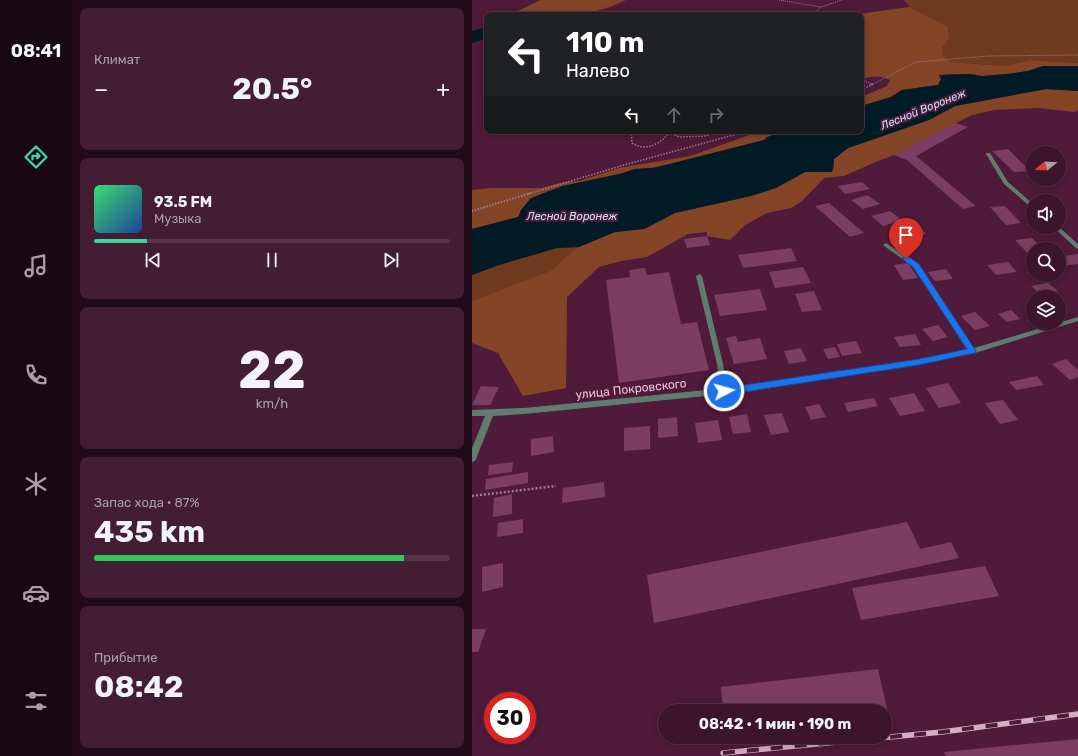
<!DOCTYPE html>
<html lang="ru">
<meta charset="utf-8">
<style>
:root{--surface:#3c142c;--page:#431d34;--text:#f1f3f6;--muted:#ac9ea9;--line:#553348;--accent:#41d4a1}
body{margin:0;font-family:Rubik,sans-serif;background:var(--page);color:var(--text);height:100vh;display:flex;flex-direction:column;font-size:15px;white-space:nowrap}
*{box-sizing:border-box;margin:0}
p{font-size:13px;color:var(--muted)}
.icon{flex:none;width:22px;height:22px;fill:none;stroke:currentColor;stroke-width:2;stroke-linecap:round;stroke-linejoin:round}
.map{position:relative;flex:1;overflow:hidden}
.details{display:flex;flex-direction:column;gap:8px;padding:8px;background:#210b18;width:400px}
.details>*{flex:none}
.hud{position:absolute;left:12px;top:12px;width:380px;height:122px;border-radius:8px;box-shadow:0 2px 10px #0003,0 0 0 1px var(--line);background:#202124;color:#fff;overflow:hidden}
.needle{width:26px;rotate:252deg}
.controls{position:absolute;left:554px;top:146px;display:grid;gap:8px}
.controls a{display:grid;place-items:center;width:40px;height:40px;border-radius:50%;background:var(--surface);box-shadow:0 2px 10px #0003,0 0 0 1px var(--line);font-size:20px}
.speed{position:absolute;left:12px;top:692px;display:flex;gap:8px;font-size:20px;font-weight:700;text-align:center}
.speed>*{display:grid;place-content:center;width:52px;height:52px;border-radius:50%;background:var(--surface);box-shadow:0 2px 10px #0003,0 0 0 1px var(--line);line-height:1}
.speed .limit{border:6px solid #d22;background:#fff;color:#111}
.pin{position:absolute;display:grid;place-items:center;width:34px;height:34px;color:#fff;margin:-41px -17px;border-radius:50% 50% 50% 0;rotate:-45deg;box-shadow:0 0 4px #0007}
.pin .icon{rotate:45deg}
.me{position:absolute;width:44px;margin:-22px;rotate:84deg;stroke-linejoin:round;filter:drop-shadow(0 0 3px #0008)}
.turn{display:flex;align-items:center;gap:14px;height:84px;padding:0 16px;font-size:18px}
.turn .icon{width:52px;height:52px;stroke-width:2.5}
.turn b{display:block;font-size:28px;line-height:34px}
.lanes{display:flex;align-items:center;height:38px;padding:0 16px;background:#0003;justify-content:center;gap:20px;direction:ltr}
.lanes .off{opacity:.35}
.big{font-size:30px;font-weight:700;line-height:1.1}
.details .tile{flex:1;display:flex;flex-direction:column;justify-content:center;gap:6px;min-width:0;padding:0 14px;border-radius:8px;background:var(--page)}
.details .dial{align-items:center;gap:0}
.dial b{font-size:52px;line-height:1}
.song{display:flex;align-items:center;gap:12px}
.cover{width:48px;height:48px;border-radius:6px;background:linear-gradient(135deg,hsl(140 70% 55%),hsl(220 70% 35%))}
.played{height:4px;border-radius:2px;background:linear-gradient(90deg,var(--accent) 15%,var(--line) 15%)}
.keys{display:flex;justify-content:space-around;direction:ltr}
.heat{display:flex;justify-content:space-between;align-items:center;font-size:22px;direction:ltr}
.charge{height:6px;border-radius:3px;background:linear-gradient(90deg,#34c759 87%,var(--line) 0)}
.trip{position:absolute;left:186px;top:704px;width:234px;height:40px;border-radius:20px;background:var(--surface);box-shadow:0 2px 10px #0003,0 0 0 1px var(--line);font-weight:700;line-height:40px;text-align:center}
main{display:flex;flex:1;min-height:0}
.tabs{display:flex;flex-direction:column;width:72px;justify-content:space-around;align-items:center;background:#180812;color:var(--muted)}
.tabs .icon{width:28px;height:28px}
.tabs .on{color:var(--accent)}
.tabs b{font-size:18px;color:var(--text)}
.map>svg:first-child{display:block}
.green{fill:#703a1f}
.forest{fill:#844527}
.water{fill:#011c26}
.building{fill:#7b3e62}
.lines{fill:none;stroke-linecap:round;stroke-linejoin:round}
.path-far3{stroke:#a37890;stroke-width:1;stroke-dasharray:1 1;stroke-linecap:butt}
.path-far2{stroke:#a37890;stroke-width:1.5;stroke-dasharray:1.5 1.5;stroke-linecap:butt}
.path-far1{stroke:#a37890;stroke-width:2;stroke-dasharray:1.5 1.5;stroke-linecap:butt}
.path{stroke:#a37890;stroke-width:2.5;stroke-dasharray:2 2;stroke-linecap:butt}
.service{fill:#5e7d6f;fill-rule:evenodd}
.minor{fill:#5e7d6f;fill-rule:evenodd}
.rail-casing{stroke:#d4aec2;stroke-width:5.5}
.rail{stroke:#501a3b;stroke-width:4;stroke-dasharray:12;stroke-linecap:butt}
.route{fill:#1a73e8;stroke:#114b97}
.labels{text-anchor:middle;stroke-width:4;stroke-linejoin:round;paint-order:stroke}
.far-water-label{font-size:11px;font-style:italic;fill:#bae4f6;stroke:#501a3b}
.street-label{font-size:12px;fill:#e9c6d8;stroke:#501a3b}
</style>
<main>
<nav class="tabs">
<b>08:41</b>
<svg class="icon on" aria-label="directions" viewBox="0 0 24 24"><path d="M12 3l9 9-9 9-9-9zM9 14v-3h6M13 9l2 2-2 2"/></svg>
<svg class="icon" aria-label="music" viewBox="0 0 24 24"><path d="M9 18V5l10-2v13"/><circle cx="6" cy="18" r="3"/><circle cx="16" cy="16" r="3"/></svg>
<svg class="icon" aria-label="phone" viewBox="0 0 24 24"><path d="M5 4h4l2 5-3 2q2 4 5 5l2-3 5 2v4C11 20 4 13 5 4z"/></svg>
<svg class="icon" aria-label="climate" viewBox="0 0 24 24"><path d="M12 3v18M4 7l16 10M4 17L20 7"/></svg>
<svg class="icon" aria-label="car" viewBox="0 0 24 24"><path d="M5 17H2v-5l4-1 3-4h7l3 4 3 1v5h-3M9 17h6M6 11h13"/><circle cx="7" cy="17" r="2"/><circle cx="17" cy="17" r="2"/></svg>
<svg class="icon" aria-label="filters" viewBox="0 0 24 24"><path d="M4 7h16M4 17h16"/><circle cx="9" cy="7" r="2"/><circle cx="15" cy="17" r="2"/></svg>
</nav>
<section class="details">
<div class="tile"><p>Климат</p>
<div class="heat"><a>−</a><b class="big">20.5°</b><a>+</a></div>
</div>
<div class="tile">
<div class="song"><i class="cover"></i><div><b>93.5 FM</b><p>Музыка</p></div></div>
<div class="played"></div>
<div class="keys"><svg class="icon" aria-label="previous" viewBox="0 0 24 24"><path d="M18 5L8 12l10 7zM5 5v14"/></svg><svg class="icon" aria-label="pause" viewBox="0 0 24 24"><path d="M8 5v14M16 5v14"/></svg><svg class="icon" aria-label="next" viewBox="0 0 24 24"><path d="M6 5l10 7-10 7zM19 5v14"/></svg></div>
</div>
<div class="tile dial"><b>22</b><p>km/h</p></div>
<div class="tile"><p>Запас хода · 87%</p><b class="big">435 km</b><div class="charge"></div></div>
<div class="tile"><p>Прибытие</p><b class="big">08:42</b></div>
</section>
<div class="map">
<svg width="606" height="756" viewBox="0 0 606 756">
<rect width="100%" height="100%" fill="#501a3b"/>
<g class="green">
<path d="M 432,0 L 606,0 L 606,63 L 559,60 L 532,66 L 478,62 L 470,56 L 470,48 L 478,37 L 475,26 L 437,7 Z"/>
<path d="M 107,247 L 96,255 L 82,270 L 0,301 L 0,275 L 27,265 L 85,248 Z"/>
</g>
<g class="forest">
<path d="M 69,0 L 154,0 L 138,7 L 111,15 L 37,15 Z"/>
<path d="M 437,7 L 475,26 L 478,37 L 470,48 L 470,55 L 478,62 L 532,66 L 559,60 L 606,63 L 606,66 L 571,66 L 556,71 L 535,74 L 510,76 L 497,74 L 467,75 L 469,79 L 466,85 L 430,90 L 419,97 L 389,106 L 389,97 L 415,86 L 418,80 C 408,75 400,76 389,79 L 389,15 L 379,15 Z"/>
<path d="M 574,89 L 606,91 L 606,110 L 602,112 L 566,108 L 522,110 L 500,115 L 422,155 L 406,161 L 372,176 L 352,178 L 330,201 L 319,208 L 295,213 L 273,225 L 258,240 L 235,236 L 235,232 L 216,234 L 175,257 L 149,261 L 127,267 L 95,297 L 94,388 L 51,396 L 26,353 L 0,343 L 0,301 L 81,270 L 96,255 L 107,247 L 143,232 L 172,229 L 203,213 L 279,196 L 304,188 L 333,172 L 360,172 L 362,167 L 362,159 L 376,148 L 457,120 L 483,106 Z"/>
<path d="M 289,131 L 314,131 L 295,137 L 292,140 C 250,151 206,167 163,169 L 49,210 L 47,217 L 0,229 L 0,190 L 20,188 L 69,188 L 92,182 L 107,181 L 147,168 L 218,156 Z"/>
</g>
<g class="water">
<path d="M 15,27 L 15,38 L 0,43 L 0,31 Z"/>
<path d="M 571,66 L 606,66 L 606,91 L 574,89 L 483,106 L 457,120 L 376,148 L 362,159 L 360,172 L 333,172 L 304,188 L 279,196 L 203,213 L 172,229 L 143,232 L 107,247 L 85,248 L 27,265 L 0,275 L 0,229 L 46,217 L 49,210 L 59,198 L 90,186 L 147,174 L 163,169 L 181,168 L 292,140 C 304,126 369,131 389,131 L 389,106 L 419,97 L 430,90 L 466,85 L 469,79 L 467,75 L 497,74 L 510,76 L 535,74 L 556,71 Z"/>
</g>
<g class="building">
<path d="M 483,123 L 496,127 L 444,156 L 504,206 L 491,209 L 435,160 L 422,155 Z"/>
<path d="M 536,149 L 558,171 L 542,172 L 520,151 Z"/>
<path d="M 390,182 L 398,189 L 373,194 L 366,186 Z"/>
<path d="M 395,195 L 408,204 L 391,209 L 379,200 Z"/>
<path d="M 357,203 L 392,233 L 378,237 L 343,206 Z"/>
<path d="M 533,206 L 549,223 L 534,225 L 518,207 Z"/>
<path d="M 418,211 L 430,220 L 411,226 L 399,216 Z"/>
<path d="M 448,227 L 454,234 L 427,239 L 421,232 Z"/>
<path d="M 235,236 L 238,245 L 215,248 L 212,239 Z"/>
<path d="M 560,238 L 570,249 L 561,249 L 561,259 L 543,240 Z"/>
<path d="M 319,248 L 325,261 L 271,268 L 266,255 Z"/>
<path d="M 606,254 L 606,264 L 587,266 L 587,257 Z"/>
<path d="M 536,262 L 545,272 L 524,275 L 515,265 Z"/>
<path d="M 436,263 L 446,278 L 431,280 L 422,265 Z"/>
<path d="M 331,267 L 339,283 L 303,288 L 297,272 Z"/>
<path d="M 173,268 L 175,275 L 197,272 L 209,324 L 225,322 L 237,370 L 147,383 L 134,280 L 158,277 L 157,270 Z"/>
<path d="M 474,269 L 481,279 L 463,281 L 456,272 Z"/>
<path d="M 576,283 L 586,291 L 569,295 L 559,286 Z"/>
<path d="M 288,289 L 295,310 L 248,316 L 242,295 Z"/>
<path d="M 342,291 L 350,310 L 330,312 L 323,294 Z"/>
<path d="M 539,310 L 548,319 L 535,322 L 526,314 Z"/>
<path d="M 503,312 L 518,326 L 503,330 L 489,316 Z"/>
<path d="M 466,325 L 476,337 L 461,341 L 450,329 Z"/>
<path d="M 443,334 L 449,345 L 428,347 L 422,337 Z"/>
<path d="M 264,336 L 266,342 L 288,338 L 295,359 L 262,364 L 254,338 Z"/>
<path d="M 384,341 L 390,353 L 370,356 L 365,344 Z"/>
<path d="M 363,347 L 368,357 L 356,359 L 351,349 Z"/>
<path d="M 329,348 L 335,361 L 317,364 L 312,351 Z"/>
<path d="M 594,359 L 606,370 L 606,377 L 598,380 L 580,364 Z"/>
<path d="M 565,376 L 572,385 L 544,390 L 537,382 Z"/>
<path d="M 476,383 L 489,403 L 467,408 L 454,388 Z"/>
<path d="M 9,386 L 27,387 L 18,405 L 0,405 Z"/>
<path d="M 442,393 L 453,411 L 428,416 L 417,398 Z"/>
<path d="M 402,398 L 406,406 L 376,412 L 372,403 Z"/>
<path d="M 531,400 L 546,420 L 528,424 L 513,403 Z"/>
<path d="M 347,404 L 354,417 L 339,420 L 333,407 Z"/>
<path d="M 310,413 L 317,432 L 299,435 L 292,415 Z"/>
<path d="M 275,414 L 279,432 L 261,434 L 257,417 Z"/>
<path d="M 205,417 L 206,436 L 186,438 L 186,419 Z"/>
<path d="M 246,420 L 250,440 L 226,443 L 223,423 Z"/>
<path d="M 178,426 L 178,449 L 152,451 L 152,428 Z"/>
<path d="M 81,436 L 82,452 L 59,456 L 59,439 Z"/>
<path d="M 41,462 L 40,472 L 16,475 L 17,465 Z"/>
<path d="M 56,472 L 56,483 L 13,490 L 14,479 Z"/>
<path d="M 132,482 L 133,497 L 90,503 L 91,488 Z"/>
<path d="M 40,494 L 40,514 L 21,517 L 22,498 Z"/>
<path d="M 51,519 L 51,533 L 25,537 L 26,523 Z"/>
<path d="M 435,522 L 448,549 L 479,542 L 487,558 L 182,623 L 175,575 Z"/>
<path d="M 31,563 L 31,587 L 10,592 L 10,567 Z"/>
<path d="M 513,566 L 527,596 L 389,620 L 380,588 Z"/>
<path d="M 0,629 L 14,629 L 6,652 L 0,652 Z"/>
<path d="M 406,669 L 416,713 L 413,713 L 413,711 L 251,711 L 249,687 Z"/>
<path d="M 606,739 L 606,756 L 474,756 L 472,752 Z"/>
</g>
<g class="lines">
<g class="path-far3">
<path d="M 307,0 L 349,7"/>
<path d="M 341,15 L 349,7 L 370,0"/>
<path d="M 389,79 L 401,85"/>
<path d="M 399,85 L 444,62 L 516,56 L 606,55"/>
</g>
<g class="path-far2">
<path d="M 399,84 L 401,85"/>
<path d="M 389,90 L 401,84"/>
<path d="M 159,131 L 160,143 C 174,152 188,144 197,133 L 195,131"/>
<path d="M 197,133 L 208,137 L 235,136 L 240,131"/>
<path d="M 56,194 L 152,165 L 276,131"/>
</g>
<path class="path-far1" d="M 0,211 L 59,193"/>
<path class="path" d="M 0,496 L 84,486"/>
<g class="service">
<path d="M 514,153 L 518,153 L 536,182 L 561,204 L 561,209 L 532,184 L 514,154 Z"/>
<path d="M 581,227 L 587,227 L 606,244 L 606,249 L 604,248 Z"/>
<path d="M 227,274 L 230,276 L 251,364 L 256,391 L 252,393 L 248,391 L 245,364 L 224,276 Z"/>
</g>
<path class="minor" d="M 414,243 L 446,265 L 502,348 L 606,317 L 606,321 L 503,353 L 447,364 L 275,392 L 52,414 L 21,416 L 4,459 L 3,461 L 0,462 L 0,448 L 13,416 L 0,416 L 0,410 L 52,408 L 275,386 L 447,360 L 495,350 L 442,267 L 412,246 L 411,245 Z"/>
<g class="rail-casing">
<path id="rail" d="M 251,753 L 470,732 L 606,714"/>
</g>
<use href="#rail" class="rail"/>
</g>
<path class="route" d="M 431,257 L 437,257 L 447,264 L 504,351 L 503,353 L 447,365 L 252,395 L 249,394 L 248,391 L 249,389 L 252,388 L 447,359 L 495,349 L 441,267 L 431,260 Z"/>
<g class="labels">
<g class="far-water-label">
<text transform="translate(451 109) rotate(-22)" y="4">Лесной Воронеж</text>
<text x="100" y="220">Лесной Воронеж</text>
</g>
<g class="street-label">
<text transform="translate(159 389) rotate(-6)" y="4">улица Покровского</text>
</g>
</g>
</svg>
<div class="controls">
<a><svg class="needle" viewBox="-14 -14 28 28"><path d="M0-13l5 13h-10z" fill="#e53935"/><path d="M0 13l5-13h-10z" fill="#ac9ea9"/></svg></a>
<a><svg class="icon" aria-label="sound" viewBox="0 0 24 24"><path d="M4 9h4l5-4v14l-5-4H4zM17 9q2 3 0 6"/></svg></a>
<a><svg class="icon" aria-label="search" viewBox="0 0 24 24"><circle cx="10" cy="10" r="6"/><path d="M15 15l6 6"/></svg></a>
<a><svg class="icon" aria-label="layers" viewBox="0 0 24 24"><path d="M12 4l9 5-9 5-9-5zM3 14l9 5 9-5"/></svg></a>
</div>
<div class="speed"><div class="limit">30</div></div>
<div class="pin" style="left:434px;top:259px;background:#d93025"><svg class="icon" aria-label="arrive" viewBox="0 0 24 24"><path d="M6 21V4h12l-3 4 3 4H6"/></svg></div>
<svg class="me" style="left:252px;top:391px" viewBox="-20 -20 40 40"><circle r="17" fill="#1a73e8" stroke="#fff" stroke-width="3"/><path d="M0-11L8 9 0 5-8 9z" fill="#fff"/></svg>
<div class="trip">08:42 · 1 мин · 190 m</div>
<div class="hud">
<div class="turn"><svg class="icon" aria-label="left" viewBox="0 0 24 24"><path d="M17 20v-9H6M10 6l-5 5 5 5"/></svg><div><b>110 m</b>Налево</div></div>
<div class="lanes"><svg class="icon" aria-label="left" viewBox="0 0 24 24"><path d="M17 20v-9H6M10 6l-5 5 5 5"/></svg><svg class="icon off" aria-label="ahead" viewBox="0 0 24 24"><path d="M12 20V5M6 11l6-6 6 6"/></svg><svg class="icon off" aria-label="right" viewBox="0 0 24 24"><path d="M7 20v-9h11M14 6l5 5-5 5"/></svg></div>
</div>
</div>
</main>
